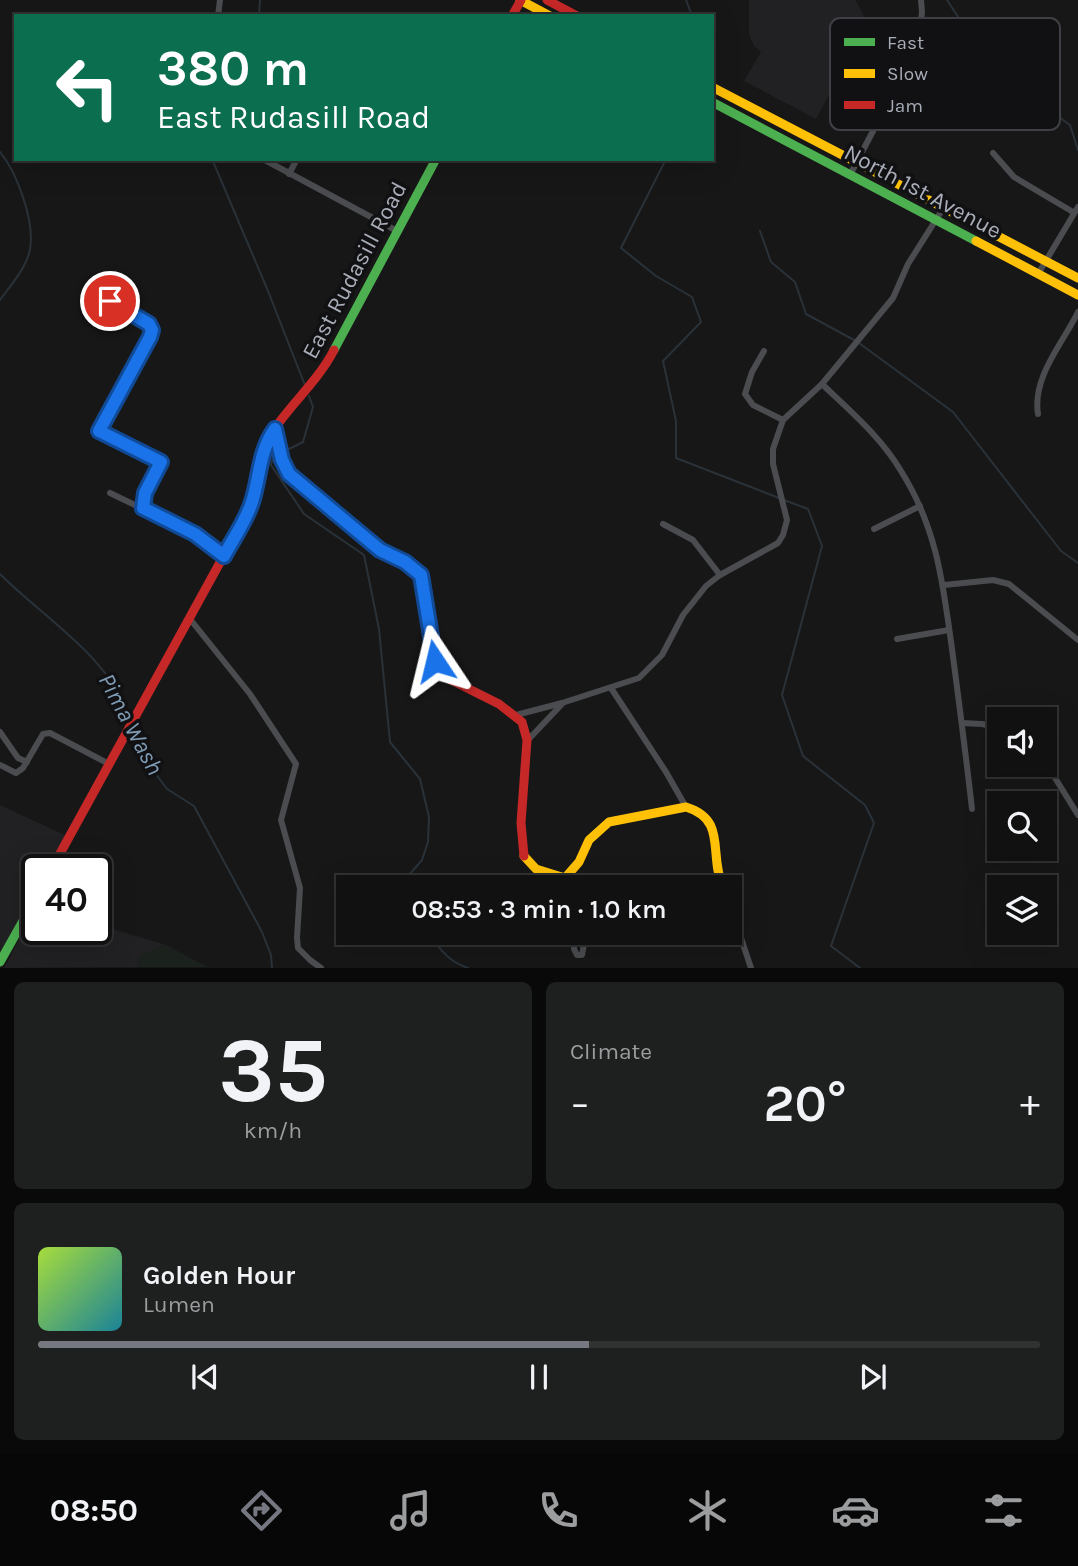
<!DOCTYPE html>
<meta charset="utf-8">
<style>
:root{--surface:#111;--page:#1e1f1f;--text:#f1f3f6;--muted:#9c9d9f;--line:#303131;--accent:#757880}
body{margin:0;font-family:Karla,sans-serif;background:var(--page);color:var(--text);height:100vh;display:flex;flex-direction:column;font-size:26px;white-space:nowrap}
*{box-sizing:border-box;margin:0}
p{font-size:23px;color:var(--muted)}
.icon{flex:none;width:38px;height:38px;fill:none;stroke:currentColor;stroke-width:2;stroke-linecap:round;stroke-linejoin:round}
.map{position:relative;height:968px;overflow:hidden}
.panel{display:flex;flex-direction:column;gap:14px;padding:14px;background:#090909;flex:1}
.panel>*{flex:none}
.hud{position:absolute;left:14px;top:14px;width:700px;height:147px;border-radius:0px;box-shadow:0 7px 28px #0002,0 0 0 2px var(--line);background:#0b6e4f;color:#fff;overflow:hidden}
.tools{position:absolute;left:987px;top:707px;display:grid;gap:14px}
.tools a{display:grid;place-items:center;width:70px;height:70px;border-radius:0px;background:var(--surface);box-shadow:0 7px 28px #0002,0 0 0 2px var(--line);font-size:35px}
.speed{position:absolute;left:21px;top:854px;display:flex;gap:14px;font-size:35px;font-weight:700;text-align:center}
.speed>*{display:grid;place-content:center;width:91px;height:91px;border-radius:50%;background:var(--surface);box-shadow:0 7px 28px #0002,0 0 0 2px var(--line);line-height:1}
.speed .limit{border:4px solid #111;border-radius:10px;background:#fff;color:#111}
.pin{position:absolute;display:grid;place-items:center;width:60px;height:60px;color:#fff;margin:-30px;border:4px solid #fff;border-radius:50%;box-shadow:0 2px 7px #0007}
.me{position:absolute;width:77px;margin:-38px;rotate:350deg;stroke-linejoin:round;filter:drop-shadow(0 0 5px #0008)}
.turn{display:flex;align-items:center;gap:24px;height:147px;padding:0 28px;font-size:32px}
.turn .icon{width:91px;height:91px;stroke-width:2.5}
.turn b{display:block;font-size:49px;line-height:60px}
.big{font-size:52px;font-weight:600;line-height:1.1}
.panel .card{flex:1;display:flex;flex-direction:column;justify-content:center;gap:10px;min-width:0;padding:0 24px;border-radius:10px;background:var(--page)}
.panel .dial{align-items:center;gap:0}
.dial b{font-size:91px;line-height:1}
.song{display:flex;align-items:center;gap:21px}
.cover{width:84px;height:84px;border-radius:10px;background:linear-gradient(135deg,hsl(80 70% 55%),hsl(190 70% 35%))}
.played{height:7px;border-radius:4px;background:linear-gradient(90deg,var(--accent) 55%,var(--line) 55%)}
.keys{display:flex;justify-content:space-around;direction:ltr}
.heat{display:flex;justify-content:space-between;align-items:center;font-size:38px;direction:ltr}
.panel .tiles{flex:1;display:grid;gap:14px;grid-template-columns:1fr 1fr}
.card:last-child{grid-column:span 2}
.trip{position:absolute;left:336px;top:875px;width:406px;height:70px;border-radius:0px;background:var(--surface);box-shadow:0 7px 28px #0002,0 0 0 2px var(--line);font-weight:600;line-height:70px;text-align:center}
.menu{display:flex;height:112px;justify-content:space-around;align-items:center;background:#070707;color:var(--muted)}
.menu .icon{width:49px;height:49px}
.menu .selected{color:var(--accent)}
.menu b{font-size:32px;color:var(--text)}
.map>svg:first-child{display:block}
.built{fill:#212124}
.green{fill:#1b211c}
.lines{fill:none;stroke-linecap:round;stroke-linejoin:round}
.stream{stroke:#2a3239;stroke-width:2}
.street{stroke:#4b4c50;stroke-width:6}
.fast{stroke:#4caf50;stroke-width:9}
.slow{stroke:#ffc107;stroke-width:9}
.jam{stroke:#c62828;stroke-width:9}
.route-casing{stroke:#114b97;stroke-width:18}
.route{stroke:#1a73e8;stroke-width:12}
.labels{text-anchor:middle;stroke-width:7;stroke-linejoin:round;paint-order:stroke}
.street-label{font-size:23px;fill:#a8adb8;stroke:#111113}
.water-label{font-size:24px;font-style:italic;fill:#7f9bb3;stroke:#111113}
.key{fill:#111113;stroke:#3e4045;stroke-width:2}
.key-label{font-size:19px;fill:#a8adb8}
</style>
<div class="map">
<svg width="1078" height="968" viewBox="0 0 1078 968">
<rect width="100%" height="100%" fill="#171717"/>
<g class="built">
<path d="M 749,0 L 855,0 L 859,6 L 867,23 L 816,119 L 744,81 L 761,52 L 754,46 L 749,34 Z"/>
<path d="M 0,805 L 67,836 L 48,870 L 37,870 L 37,889 L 0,955 Z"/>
<path d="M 37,906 L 37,929 L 96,929 L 96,924 L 166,945 L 141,955 L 137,967 L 4,968 Z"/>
</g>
<path class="green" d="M 166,945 L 208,967 L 137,967 L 141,955 Z"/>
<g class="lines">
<g class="stream">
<path d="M 686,0 L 692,16"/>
<path d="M 947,0 L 974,41 L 1014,85 L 1070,125 L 1078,150"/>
<path d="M 259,16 L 260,0"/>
<path d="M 0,152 C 17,173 35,221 30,249 C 27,267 11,285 0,300"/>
<path d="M 212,159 L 268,291 L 306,388"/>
<path d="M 666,159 L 621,248 L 656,276 L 692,297 L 701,322 L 663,361 L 676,421 L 676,458 L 779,498"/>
<path d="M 760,231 L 771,262 L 795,282 L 806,314 L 854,340"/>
<path d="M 859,343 L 953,412 L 1061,551 L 1078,563"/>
<path d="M 285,451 L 303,442 L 313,407 L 309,396"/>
<path d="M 277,455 L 273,457 L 271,465 L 304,514 L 364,555 L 379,629 L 390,742 L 420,779 L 429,817 L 428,842 L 422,860 L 403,882 L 401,887"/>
<path d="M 784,500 L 808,509 L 822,546 L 782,695 L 803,756 L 865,805 L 874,823 L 831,946 L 860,968"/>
<path d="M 0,574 C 45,619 106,654 130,716"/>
<path d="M 135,728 L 158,777 L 167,789 L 194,806 L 262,932 L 271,955 L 272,968"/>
<path d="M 427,933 C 442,949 445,960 468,968"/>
</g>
<g class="street">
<path d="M 218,16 L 220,0"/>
<path d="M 993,153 L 1014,177 L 1073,212"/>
<path d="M 263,159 L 397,231"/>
<path d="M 289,174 L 297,159"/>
<path d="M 850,175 L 918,45 L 922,12 L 921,0"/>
<path d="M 1038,274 L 1078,207"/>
<path d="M 96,294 C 113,303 143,312 152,330 L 150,337 L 99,431 L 161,462 L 145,493 L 143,508"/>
<path d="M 764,351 L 752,372 L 745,394 L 753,405 L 783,420"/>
<path d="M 822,384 C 850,411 881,437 901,471 C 937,528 943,584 952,649 C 959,702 966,756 972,809"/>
<path d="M 1038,414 C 1032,377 1063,343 1078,312"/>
<path d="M 110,493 L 195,534 L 224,556"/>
<path d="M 663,524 L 693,540 L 720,575"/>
<path d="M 874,529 L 920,506"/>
<path d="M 944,585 L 993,580 L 1009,584 L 1078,640"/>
<path d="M 190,619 L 250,694 L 296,764 L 281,820 L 300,888 L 297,938 L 298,948 L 310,960 L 321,968"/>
<path d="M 897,639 L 949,630"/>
<path d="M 611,688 L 666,772 L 686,807"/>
<path d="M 516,715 L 562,703 L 639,678 L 662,655 L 683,615 L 706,586 L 720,575 L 778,543 L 783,535 L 787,520 L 773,464 L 773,449 L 783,420 L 822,384 L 893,298 L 908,264 L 944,207"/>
<path d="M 962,723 L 982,724 L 999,728"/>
<path d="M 0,732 L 18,758 L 27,762"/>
<path d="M 527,741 L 562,704"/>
<path d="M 0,765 L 16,773 L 23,768 L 43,734 L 50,733 L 109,764"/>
<path d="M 1044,765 L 1052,773 L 1078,815"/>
<path d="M 730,905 L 751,968"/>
<path d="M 575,933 L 574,949 L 577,955 L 582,955 L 584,944 L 577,933"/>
</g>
<g class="fast">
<path d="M 712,102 L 976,241"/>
<path d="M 334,350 L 436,159"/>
<path d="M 0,962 L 37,896"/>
</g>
<g class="slow">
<path d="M 520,0 L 550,16"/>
<path d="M 712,87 L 1078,278"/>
<path d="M 976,241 L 1078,295"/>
<path d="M 524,856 L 536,869 L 565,878 L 579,862 L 589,840 L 609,822 L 686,807 C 728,820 708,854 723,887"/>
</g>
<g class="jam">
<path d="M 547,0 L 577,16"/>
<path d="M 512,16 L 521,0"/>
<path d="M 275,429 L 282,460 L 289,474 L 380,550 L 405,562 L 420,575 L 432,646 L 442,671 L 449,679 L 499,704 L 522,722 L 527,740 L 521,823 L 524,856"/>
<path d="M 51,870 L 251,506 C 256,486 258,454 269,437 C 288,406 317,383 334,350"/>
</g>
</g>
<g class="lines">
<g class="route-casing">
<path id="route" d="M 110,301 L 149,324 L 152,330 L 150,337 L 99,431 L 161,462 L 145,493 L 143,508 L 195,534 L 224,556 C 233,539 246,521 252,502 C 260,477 259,451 275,429 L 282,460 L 289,474 L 380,550 L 405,562 L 421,575 L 435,661"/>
</g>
<use href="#route" class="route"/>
</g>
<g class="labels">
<g class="street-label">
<text transform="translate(923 191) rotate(28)" y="8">North 1st Avenue</text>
<text transform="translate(354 270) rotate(-62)" y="8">East Rudasill Road</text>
</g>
<g class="water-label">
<text transform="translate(131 724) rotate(62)" y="8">Pima Wash</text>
</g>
</g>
<rect x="830" y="18" width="230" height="112" rx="10" class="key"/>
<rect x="844" y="38" width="31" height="8" fill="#4caf50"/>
<rect x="844" y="69" width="31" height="9" fill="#ffc107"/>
<rect x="844" y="101" width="31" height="8" fill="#c62828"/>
<g class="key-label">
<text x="887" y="49">Fast</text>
<text x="887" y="80">Slow</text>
<text x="887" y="112">Jam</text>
</g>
</svg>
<div class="tools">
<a><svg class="icon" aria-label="sound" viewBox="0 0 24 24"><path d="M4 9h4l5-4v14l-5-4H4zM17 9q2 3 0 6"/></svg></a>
<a><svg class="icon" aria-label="search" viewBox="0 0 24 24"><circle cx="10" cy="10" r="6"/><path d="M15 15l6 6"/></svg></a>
<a><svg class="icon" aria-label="layers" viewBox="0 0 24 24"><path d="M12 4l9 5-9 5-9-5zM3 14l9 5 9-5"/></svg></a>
</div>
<div class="speed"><div class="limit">40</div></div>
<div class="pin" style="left:110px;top:301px;background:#d93025"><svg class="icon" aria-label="arrive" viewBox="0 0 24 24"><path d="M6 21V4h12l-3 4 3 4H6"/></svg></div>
<svg class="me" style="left:435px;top:661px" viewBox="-20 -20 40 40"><path d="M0-17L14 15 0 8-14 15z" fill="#1a73e8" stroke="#fff" stroke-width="4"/></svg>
<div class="trip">08:53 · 3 min · 1.0 km</div>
<div class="hud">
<div class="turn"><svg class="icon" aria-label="left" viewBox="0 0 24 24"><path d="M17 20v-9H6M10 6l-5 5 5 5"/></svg><div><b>380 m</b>East Rudasill Road</div></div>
</div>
</div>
<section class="panel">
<div class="tiles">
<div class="card dial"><b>35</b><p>km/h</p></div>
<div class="card"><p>Climate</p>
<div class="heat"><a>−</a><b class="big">20°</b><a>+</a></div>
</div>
<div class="card">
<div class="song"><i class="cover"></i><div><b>Golden Hour</b><p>Lumen</p></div></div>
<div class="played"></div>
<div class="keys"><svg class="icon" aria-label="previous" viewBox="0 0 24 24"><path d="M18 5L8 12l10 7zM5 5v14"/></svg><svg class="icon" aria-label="pause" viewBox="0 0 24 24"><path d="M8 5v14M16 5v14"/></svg><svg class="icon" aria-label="next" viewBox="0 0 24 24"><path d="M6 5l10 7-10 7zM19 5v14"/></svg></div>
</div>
</div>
</section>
<nav class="menu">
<b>08:50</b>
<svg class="icon selected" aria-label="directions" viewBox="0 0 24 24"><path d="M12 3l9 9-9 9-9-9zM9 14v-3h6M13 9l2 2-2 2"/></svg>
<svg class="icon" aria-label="music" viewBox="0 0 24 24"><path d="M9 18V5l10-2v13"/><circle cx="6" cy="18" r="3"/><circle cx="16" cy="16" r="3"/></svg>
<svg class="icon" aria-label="phone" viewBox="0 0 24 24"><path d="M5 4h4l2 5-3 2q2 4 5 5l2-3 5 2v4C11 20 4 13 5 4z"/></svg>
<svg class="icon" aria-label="climate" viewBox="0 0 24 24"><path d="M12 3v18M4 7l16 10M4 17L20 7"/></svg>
<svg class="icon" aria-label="car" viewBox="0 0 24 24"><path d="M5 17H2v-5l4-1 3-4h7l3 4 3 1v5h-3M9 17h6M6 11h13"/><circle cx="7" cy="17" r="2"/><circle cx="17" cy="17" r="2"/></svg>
<svg class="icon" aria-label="filters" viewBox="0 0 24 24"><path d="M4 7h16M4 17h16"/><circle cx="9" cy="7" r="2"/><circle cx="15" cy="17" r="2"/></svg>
</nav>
